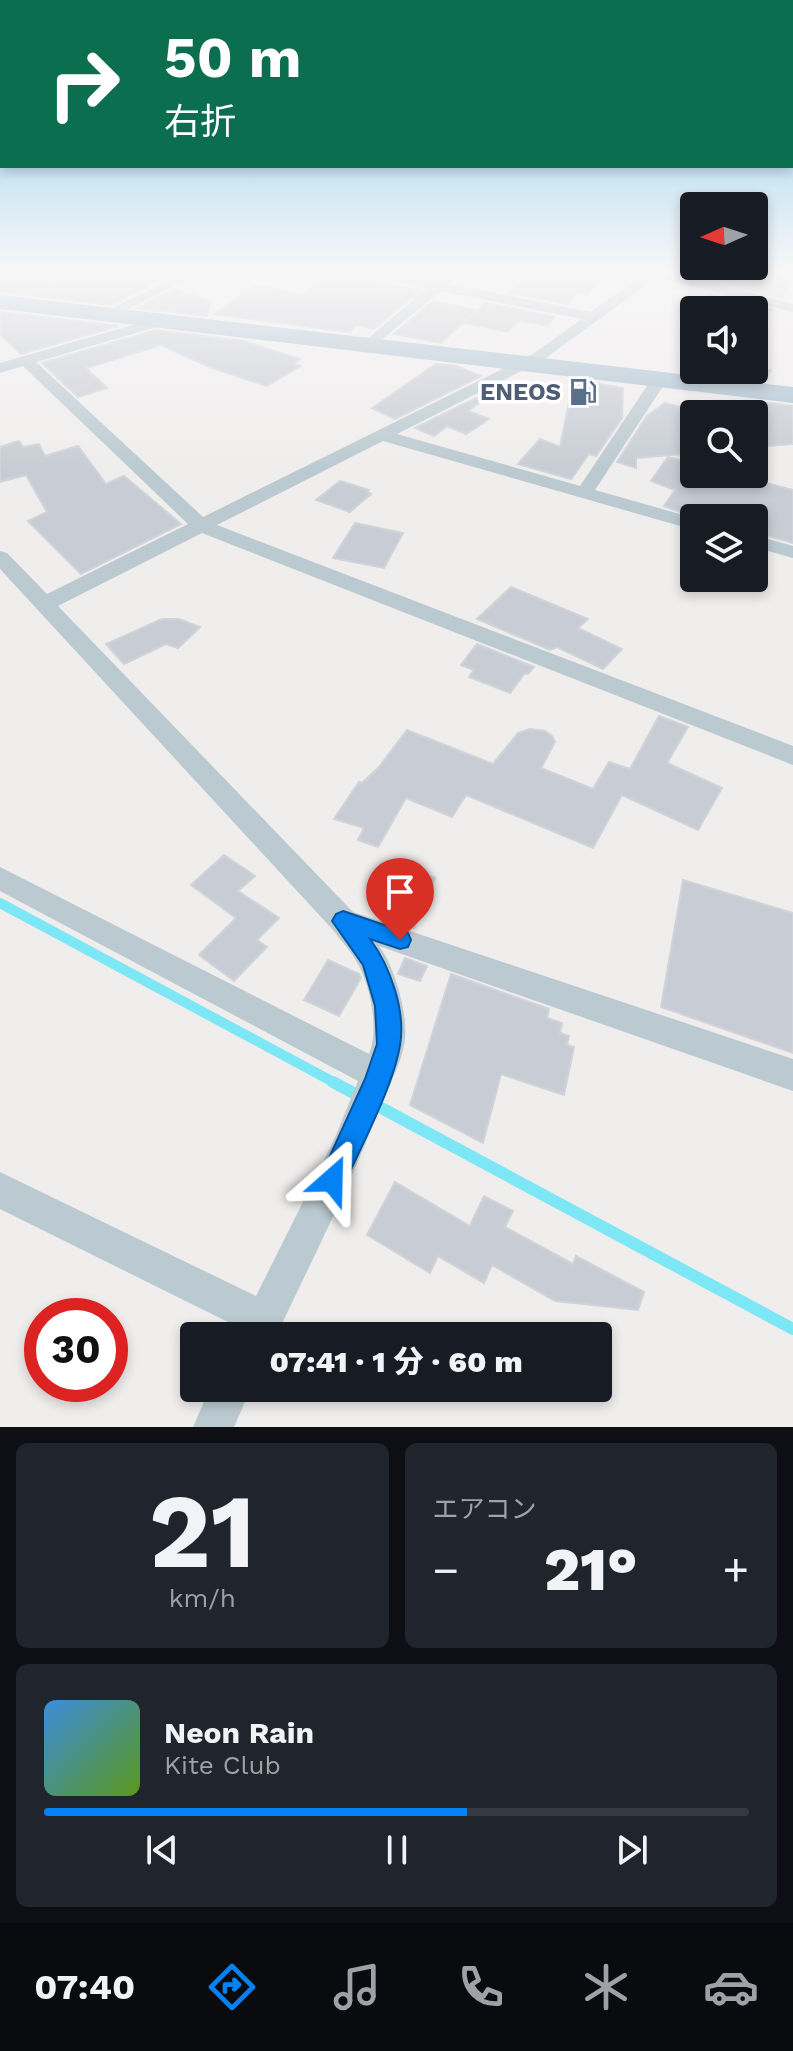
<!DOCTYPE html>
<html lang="ja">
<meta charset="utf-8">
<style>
:root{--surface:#171b24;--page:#20242c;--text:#f1f3f6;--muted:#9ea1a6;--line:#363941;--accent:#0481f3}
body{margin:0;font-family:"Work Sans","Noto Sans JP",sans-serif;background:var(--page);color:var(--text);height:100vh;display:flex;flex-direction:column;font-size:30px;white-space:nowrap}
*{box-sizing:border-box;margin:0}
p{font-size:26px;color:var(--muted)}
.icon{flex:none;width:44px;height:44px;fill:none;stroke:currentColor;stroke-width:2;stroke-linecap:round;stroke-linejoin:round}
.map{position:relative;height:1427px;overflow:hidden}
.panel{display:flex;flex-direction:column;gap:16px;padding:16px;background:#0d0f14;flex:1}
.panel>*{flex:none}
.guide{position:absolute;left:0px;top:0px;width:794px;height:168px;box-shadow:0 4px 12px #0003;background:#0b6e4f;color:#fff;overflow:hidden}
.needle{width:52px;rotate:267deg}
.controls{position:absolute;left:680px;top:192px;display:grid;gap:16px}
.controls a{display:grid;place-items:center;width:88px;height:88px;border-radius:8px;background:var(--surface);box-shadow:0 4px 12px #0003;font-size:40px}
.speed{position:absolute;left:24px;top:1298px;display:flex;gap:16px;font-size:40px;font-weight:700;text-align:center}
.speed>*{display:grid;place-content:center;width:104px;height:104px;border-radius:50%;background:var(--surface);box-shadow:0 4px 12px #0003;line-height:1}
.speed .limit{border:12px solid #d22;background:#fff;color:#111}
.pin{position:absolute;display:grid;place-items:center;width:68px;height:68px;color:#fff;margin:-82px -34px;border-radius:50% 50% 50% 0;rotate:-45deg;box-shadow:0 0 8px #0007}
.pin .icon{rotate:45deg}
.me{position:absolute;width:88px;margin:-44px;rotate:25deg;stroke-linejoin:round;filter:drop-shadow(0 0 6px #0008)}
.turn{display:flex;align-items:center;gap:28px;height:168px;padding:0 32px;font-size:36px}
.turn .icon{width:104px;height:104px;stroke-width:2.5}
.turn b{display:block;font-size:56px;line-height:68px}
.big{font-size:60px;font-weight:800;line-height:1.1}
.panel .card{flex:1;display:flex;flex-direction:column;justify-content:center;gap:12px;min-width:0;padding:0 28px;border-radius:12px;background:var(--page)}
.panel .dial{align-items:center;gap:0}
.dial b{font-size:104px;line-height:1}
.song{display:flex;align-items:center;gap:24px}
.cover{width:96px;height:96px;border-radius:12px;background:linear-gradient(135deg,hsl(210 70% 55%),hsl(90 70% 35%))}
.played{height:8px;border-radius:4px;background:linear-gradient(90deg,var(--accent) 60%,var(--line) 60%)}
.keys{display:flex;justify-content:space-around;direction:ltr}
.heat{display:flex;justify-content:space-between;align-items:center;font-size:44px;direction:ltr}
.panel .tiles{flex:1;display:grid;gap:16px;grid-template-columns:1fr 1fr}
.card:last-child{grid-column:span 2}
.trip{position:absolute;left:180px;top:1322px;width:432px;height:80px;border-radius:8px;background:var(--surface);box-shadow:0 4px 12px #0003;font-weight:800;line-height:80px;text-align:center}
.menu{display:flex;height:128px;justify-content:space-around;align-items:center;background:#090b0e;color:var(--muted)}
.menu .icon{width:56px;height:56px}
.menu .active{color:var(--accent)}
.menu b{font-size:36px;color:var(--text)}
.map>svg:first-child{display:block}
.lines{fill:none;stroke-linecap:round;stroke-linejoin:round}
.stream-far1{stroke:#7de7f6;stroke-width:10}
.stream{stroke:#7de7f6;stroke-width:12}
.building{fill:#c8ccd4;stroke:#d0d4da;stroke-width:2}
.street{fill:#bbcad1;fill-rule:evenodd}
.primary{fill:#a9c0d0;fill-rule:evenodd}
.route{fill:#0481f3;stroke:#03549e;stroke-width:2}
.labels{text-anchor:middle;stroke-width:7;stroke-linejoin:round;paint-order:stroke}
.far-service-label{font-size:24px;font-weight:bold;fill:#4e5e75;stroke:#fff;text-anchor:end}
</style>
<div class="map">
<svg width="793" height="1427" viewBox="0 0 793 1427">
<rect width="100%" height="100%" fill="#f0eded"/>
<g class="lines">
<path class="stream-far1" d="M 0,903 L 337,1084"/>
<path class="stream" d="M 333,1082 L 793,1329"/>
</g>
<g class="building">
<path d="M 21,270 L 33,270 L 50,284 L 64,280 L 55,270 L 70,270 L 74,275 L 86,278 L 98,275 L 102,270 L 177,270 L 112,305 L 0,292 L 0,276 Z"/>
<path d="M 334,270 L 346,270 L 355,277 L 420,290 L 374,329 L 356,325 L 349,332 L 214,314 L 256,285 L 301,295 Z"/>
<path d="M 533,270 L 609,270 L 587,295 L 577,293 L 567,304 L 509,293 Z"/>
<path d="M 717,270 L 723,270 L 790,279 L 782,298 L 714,280 Z"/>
<path d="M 175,289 L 210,302 L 207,316 L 137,308 Z"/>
<path d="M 709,294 L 773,310 L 704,310 Z"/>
<path d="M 433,301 L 476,310 L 441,343 L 394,334 Z"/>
<path d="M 485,303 L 496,305 L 555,317 L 547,326 L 519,320 L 508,332 L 465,323 Z"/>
<path d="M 0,312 L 118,326 L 21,354 L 0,334 Z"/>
<path d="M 156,330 L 243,341 L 300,359 L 293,364 L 300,366 L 267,386 L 210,367 L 161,345 L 86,368 L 107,388 L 78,397 L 42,363 Z"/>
<path d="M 436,364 L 456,366 L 481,376 L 395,419 L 372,408 Z"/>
<path d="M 707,370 L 771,370 L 764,381 L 712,375 Z"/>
<path d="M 582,381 L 623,388 L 622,418 L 596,456 L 589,454 L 571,479 L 518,464 L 540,439 L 560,447 L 571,393 Z"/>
<path d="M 476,398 L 483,400 L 468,411 L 489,419 L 466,434 L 447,426 L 434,436 L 415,428 Z"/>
<path d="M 754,401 L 793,406 L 793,444 L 754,447 Z"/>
<path d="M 665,403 L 694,411 L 694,453 L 636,458 L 636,468 L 617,462 L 647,416 Z"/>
<path d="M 19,441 L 23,447 L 39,444 L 45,456 L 78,446 L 106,484 L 124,476 L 181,524 L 81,574 L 28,521 L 47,512 L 26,475 L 0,482 L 0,447 Z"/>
<path d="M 668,457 L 694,464 L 694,474 L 731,474 L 793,490 L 793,543 L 754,532 L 754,518 L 697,518 L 664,506 L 675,490 L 651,481 Z"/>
<path d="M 340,481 L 369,490 L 366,492 L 371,494 L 350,512 L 316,500 Z"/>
<path d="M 355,523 L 403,533 L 384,568 L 333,558 Z"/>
<path d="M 511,587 L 588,619 L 578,628 L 622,649 L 603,669 L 557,647 L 550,650 L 477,619 Z"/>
<path d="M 162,619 L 179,619 L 200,627 L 178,648 L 166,644 L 124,664 L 106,644 Z"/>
<path d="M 477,644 L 534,667 L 528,674 L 525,673 L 510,693 L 469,677 L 474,670 L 461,665 Z"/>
<path d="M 659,716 L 688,727 L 667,763 L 722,788 L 698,830 L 622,795 L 593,848 L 466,795 L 452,817 L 406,798 L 378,847 L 358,840 L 364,828 L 334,819 L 359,782 L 362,783 L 379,767 L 407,730 L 493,764 L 518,733 L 530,729 L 545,731 L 552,736 L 555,742 L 541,768 L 593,789 L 609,762 L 630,769 Z"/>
<path d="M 224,855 L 255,876 L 238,891 L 279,918 L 257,940 L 267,947 L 234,981 L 199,955 L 236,918 L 191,885 Z"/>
<path d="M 406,869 L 435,878 L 414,928 L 384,918 Z"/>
<path d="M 683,880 L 793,913 L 793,1053 L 661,1007 Z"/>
<path d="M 405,958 L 427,966 L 420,981 L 398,974 Z"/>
<path d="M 328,960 L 359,974 L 361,978 L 339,1016 L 304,1000 Z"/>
<path d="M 451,974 L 549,1009 L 547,1018 L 562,1023 L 560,1033 L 569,1036 L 567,1045 L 574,1047 L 564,1095 L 501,1074 L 483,1143 L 410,1105 Z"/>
<path d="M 395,1182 L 470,1226 L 484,1196 L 513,1211 L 505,1227 L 573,1264 L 576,1256 L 644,1292 L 638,1310 L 555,1301 L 492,1265 L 484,1283 L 438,1256 L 430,1273 L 367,1235 Z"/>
</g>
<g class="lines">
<g class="street">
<path d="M 36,270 L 51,270 L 61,278 L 49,281 Z"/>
<path d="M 73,270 L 99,270 C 93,276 79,276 73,270 Z"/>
<path d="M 190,270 L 207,270 L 110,318 L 105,319 L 98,315 Z"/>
<path d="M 349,270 L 375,270 L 435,281 L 449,270 L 464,270 L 449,284 L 591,312 L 644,274 L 637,270 L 665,270 L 793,304 L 793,312 L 657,277 L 543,360 L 397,434 L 580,486 L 653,377 L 665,377 L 667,380 L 595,490 L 694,518 L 694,530 L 383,441 L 217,525 L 793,746 L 793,765 L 202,533 L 58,606 L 353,912 L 793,1059 L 793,1091 L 379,946 C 395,966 410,1020 404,1045 C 400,1067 388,1087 380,1107 C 350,1186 312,1260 276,1336 L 237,1336 L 240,1328 L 0,1209 L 0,1172 L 256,1296 L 334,1140 L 358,1081 L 0,891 L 0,867 L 369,1054 C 379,1030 371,989 359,966 C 353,953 341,941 333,930 L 0,569 L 0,551 L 7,553 L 47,594 L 188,524 L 23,366 L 0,373 L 0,363 L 157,318 L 167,318 L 167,324 L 36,362 L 203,517 L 533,354 L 582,319 L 441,291 L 369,350 L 361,345 L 364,342 L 427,288 L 356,274 Z"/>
<path d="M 754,535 L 793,546 L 793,558 L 754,547 Z"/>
<path d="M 210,1388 L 251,1388 L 234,1427 L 193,1427 Z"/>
</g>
<path class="primary" d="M 0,295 L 793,387 L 793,403 L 0,309 Z"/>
</g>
<linearGradient id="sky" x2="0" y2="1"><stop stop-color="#7dc8ee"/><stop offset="0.58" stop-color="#f8f7f7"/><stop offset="1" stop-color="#f8f7f7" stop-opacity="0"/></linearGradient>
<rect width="793" height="469" fill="url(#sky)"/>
<path class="route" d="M 343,911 L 408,933 L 411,940 L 408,947 L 400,949 L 370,939 C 390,966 406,1011 400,1045 C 393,1088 360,1148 342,1189 L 332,1193 L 323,1189 L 319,1180 L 365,1079 L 377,1044 L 375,1006 L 363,965 L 332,921 L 336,914 Z"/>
<defs>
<g id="fuel-bare" transform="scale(2.16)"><path d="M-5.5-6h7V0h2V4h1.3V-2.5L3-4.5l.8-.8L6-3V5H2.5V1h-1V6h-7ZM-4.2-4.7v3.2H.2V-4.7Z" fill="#5c6f8a" stroke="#fff" stroke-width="2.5" paint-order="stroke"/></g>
</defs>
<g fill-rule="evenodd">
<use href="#fuel-bare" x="583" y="392"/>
</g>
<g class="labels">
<g class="far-service-label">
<text x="561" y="400">ENEOS</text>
</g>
</g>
</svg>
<div class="controls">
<a><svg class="needle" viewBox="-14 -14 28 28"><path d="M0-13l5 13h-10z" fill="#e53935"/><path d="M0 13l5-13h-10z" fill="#9ea1a6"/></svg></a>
<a><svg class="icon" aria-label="sound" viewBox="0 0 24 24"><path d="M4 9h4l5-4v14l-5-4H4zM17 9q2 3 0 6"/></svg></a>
<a><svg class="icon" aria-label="search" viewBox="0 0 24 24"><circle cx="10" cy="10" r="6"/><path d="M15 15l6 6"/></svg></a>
<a><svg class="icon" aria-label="layers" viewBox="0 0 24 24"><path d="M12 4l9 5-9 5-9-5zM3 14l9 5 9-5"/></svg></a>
</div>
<div class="speed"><div class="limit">30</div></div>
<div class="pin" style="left:400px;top:940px;background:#d93025"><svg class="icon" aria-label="arrive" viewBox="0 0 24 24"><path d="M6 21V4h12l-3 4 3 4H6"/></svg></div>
<svg class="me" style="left:332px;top:1180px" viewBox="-20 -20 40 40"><path d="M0-17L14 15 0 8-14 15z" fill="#0481f3" stroke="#fff" stroke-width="4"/></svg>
<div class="trip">07:41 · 1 分 · 60 m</div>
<div class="guide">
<div class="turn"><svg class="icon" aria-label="right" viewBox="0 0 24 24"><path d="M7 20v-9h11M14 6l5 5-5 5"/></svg><div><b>50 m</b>右折</div></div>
</div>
</div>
<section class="panel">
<div class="tiles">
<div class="card dial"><b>21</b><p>km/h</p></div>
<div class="card"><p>エアコン</p>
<div class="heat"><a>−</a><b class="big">21°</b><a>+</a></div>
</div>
<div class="card">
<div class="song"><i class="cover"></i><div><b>Neon Rain</b><p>Kite Club</p></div></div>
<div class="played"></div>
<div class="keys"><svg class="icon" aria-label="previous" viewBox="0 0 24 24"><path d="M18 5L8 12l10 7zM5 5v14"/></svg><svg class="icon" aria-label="pause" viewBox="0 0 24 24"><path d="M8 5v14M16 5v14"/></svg><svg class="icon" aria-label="next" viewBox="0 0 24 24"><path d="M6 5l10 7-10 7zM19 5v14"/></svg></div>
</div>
</div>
</section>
<nav class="menu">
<b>07:40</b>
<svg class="icon active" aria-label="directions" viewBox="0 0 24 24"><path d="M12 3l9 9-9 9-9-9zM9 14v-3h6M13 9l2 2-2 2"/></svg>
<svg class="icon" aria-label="music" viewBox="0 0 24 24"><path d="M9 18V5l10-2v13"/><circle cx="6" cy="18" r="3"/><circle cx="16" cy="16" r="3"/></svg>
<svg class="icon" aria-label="phone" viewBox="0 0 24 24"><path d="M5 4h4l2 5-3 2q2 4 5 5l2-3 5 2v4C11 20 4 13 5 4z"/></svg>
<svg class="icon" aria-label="climate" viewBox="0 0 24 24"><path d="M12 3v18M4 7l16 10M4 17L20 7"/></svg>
<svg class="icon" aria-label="car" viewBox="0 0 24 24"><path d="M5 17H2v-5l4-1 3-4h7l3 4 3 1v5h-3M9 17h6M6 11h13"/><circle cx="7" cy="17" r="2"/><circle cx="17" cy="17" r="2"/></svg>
</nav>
